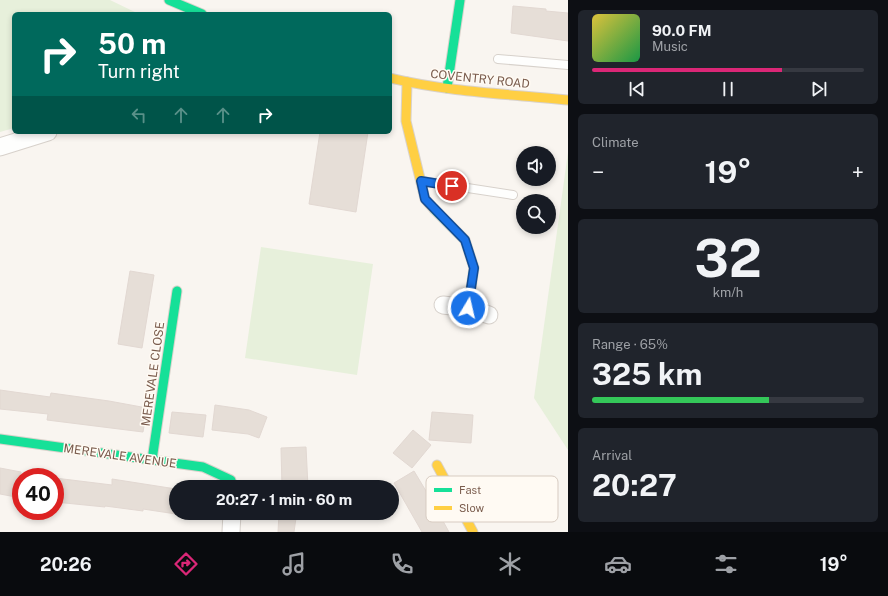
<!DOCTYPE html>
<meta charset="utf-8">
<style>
:root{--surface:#171b24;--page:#20242c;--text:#f1f3f6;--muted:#9ea1a6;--line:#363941;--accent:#db2777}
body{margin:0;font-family:"Public Sans",sans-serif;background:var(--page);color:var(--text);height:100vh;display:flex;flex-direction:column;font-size:15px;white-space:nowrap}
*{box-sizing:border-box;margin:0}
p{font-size:13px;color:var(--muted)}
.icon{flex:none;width:22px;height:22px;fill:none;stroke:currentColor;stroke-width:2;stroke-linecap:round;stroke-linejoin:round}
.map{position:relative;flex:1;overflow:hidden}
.details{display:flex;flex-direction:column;gap:10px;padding:10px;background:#0d0f14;width:320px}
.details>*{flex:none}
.hud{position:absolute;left:12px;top:12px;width:380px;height:122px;border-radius:6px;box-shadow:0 2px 6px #0003;background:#00695c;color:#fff;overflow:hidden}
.tools{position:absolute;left:516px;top:146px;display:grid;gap:8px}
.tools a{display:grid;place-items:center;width:40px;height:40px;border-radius:50%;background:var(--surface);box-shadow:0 2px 6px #0003;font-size:20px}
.speed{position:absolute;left:12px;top:468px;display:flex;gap:8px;font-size:20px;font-weight:700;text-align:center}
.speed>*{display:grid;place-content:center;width:52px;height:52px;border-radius:50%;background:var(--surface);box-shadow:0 2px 6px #0003;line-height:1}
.speed .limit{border:6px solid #d22;background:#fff;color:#111}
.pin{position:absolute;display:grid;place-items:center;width:34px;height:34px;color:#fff;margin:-17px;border:2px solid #fff;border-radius:50%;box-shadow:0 1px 4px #0007}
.me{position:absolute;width:44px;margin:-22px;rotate:9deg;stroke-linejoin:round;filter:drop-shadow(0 0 3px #0008)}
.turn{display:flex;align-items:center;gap:14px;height:84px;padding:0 20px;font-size:18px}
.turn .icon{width:52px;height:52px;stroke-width:2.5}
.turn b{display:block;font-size:28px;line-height:34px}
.lanes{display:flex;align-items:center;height:38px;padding:0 20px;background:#0003;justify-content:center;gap:20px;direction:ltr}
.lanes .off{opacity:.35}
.big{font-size:30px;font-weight:700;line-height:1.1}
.details .widget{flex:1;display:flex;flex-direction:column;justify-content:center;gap:6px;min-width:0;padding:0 14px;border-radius:6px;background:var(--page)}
.details .dial{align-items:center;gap:0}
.dial b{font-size:52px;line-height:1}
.song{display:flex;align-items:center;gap:12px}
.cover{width:48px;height:48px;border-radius:6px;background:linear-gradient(135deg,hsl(50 70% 55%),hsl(140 70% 35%))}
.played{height:4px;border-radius:2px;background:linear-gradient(90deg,var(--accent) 70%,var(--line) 70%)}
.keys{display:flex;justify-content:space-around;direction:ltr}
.heat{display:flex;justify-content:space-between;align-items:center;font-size:22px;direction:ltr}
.charge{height:6px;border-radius:3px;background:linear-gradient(90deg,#34c759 65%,var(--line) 0)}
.trip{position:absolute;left:169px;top:480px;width:230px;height:40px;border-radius:20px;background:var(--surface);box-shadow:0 2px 6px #0003;font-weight:700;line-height:40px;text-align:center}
.tab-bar{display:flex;height:64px;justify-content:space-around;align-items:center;background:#090b0e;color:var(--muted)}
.tab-bar .icon{width:28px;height:28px}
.tab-bar .current{color:var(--accent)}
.tab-bar b{font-size:18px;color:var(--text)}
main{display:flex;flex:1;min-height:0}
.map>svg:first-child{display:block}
.green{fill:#e7f0db}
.building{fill:#e6ded7;stroke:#e2d8d2}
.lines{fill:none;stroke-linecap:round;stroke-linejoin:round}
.lane-casing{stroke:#d7d1cb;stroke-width:10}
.street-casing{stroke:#d7d1cb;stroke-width:19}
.fast-casing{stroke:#d9d2cb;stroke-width:11}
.slow-casing{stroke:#d9d2cb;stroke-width:11}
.lane{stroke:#fefefd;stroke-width:8}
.street{stroke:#fefefd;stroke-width:17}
.fast{stroke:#16e098;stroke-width:9}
.slow{stroke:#ffcf43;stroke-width:9}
.route-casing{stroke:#114b97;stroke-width:10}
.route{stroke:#1a73e8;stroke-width:7}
.labels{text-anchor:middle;stroke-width:3;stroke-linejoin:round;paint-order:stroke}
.street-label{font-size:12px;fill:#7a5c4d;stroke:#fffaf3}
.key{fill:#fffaf3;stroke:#d7cbc1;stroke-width:1}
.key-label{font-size:11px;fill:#7a5c4d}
</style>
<main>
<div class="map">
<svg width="568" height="532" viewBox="0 0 568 532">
<rect width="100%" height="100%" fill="#f9f5f0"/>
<g class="green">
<path d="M 0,0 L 110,0 L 139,14 L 14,14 L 14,128 L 0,132 Z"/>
<path d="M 568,152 L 568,450 L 534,398 Z"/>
<path d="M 261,247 L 373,264 L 357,375 L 245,358 Z"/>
</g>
<g class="building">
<path d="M 513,6 L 546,9 L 546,11 L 568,13 L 568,41 L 511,33 Z"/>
<path d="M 320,132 L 368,132 L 356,212 L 309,204 Z"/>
<path d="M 130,271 L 154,275 L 142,348 L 118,344 Z"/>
<path d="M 0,390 L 50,397 L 51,393 L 109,401 L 147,408 L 143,432 L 47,420 L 48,414 L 0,409 Z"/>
<path d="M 215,405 L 249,410 L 267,417 L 259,438 L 248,434 L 212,430 Z"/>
<path d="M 172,412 L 206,415 L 203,437 L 169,433 Z"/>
<path d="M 432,412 L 473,415 L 471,443 L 429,440 Z"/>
<path d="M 413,430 L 431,445 L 412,468 L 393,453 Z"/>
<path d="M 306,447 L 308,487 L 282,487 L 281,448 Z"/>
<path d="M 0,468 L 21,472 L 21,498 L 0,494 Z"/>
<path d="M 414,471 L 432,501 L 449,532 L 422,532 L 394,483 Z"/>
<path d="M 55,478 L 112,485 L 112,479 L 176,489 L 176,514 L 143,509 L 143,511 L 105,506 L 105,507 L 55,502 Z"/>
<path d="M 279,513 L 305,513 L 305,519 L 296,518 L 294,532 L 278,532 Z"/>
</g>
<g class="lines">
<g class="lane-casing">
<g id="lane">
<path d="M 498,59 L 568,65"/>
<path d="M 422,181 L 513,195"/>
</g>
</g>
<g class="street-casing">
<g id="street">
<path d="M 0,147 L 48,132"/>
<path d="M 443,305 L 468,308 L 489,315"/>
<path d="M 231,532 L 232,513"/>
</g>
</g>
<g class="fast-casing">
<g id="fast">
<path d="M 169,0 L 202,14"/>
<path d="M 447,88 L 460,0"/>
<path d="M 434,209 L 465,240 L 474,268 L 468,308"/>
<path d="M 0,439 L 203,467 L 231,480 L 232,487"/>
<path d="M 152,460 L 177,291"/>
</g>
</g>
<g class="slow-casing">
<g id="slow">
<path d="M 390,78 C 448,92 509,94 568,100"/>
<path d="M 407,82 L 406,121 L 425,199 L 434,209"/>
<path d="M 437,465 L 473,532"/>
</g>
</g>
<use href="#lane" class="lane"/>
<use href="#street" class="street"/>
<use href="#fast" class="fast"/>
<use href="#slow" class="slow"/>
</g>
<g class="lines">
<g class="route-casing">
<path id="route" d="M 452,186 L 421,181 L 425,199 L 465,240 L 474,268 L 468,308"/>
</g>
<use href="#route" class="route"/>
</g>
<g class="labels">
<g class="street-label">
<text transform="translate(480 79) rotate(6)" y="4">COVENTRY ROAD</text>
<text transform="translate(153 374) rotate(-82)" y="4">MEREVALE CLOSE</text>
<text transform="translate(120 456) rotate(8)" y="4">MEREVALE AVENUE</text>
</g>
</g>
<rect x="426" y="476" width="132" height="46" rx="6" class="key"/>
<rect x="434" y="488" width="18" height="4" fill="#16e098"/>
<rect x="434" y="506" width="18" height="4" fill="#ffcf43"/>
<g class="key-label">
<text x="459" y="494">Fast</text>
<text x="459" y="512">Slow</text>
</g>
</svg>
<div class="tools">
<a><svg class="icon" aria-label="sound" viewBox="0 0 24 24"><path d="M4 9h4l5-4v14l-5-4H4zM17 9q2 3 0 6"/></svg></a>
<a><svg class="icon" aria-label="search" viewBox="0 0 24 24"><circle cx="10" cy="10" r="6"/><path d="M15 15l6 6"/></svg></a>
</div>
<div class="speed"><div class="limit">40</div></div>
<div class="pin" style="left:452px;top:186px;background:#d93025"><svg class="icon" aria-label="arrive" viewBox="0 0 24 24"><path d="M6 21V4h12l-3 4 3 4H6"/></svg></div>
<svg class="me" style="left:468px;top:308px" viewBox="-20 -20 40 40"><circle r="17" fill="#1a73e8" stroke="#fff" stroke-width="3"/><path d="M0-11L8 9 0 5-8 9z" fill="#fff"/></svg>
<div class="trip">20:27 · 1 min · 60 m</div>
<div class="hud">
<div class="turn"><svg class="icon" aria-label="right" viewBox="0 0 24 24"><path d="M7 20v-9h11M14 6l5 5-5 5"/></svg><div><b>50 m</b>Turn right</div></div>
<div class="lanes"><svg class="icon off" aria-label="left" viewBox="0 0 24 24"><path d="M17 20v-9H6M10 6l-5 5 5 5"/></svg><svg class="icon off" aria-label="ahead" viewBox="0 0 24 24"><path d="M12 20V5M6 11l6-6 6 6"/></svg><svg class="icon off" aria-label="ahead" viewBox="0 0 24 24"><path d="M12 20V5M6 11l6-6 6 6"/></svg><svg class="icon" aria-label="right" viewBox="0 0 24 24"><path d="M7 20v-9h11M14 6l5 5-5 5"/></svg></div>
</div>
</div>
<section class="details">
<div class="widget">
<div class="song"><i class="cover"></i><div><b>90.0 FM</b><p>Music</p></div></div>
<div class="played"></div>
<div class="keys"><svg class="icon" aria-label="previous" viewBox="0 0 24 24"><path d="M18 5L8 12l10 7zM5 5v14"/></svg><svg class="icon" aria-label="pause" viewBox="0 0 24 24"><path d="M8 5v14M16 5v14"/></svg><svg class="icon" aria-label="next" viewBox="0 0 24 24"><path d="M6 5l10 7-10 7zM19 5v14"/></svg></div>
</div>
<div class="widget"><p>Climate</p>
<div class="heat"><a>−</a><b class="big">19°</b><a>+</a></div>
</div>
<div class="widget dial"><b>32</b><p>km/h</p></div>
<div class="widget"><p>Range · 65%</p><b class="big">325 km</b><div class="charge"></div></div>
<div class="widget"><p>Arrival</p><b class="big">20:27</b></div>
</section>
</main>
<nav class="tab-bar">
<b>20:26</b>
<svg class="icon current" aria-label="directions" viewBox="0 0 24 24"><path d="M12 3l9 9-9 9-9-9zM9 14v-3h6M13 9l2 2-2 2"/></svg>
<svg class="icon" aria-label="music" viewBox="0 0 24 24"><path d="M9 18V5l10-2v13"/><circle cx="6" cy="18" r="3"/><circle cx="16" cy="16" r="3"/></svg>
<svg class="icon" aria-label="phone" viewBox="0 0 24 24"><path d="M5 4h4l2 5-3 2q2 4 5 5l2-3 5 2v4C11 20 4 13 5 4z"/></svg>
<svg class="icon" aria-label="climate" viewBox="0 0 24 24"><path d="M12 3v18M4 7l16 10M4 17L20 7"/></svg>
<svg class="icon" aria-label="car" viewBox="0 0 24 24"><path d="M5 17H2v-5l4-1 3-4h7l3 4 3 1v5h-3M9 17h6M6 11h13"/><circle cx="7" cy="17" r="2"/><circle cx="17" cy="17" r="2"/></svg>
<svg class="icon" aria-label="filters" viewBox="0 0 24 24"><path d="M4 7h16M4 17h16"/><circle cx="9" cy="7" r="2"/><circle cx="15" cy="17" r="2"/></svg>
<b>19°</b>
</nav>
